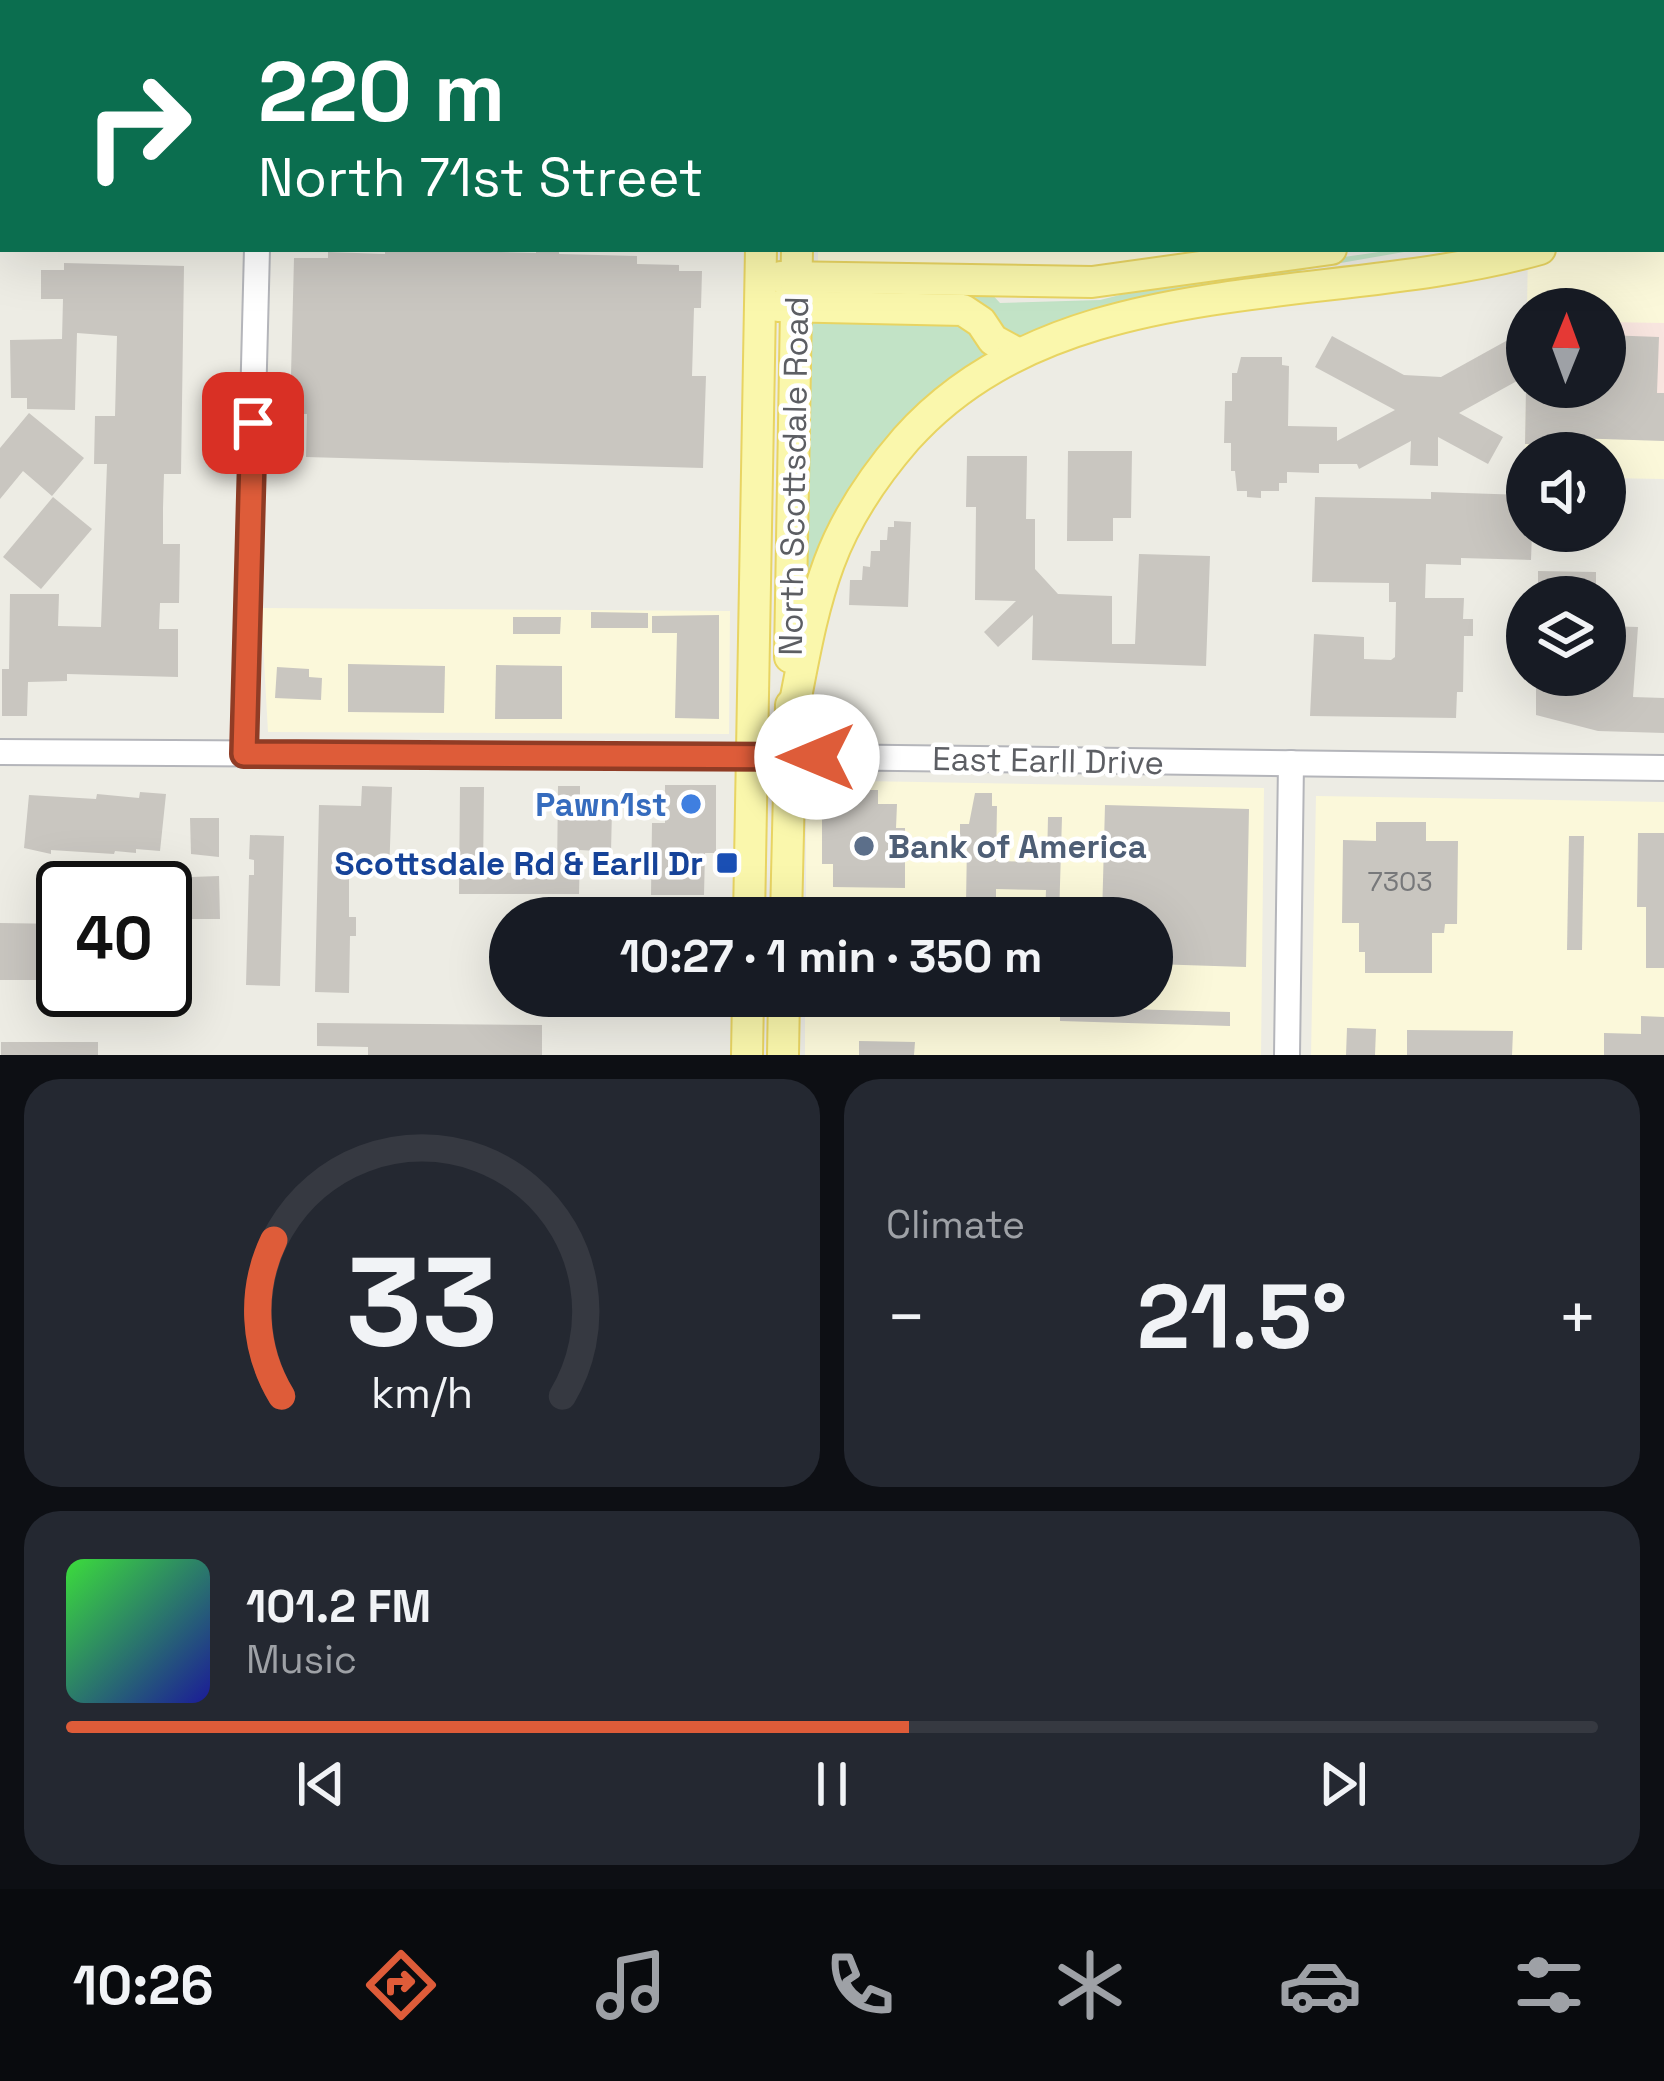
<!DOCTYPE html>
<meta charset="utf-8">
<style>
:root{--surface:#171b24;--page:#242831;--text:#f1f3f6;--muted:#9ea1a6;--line:#363941;--accent:#de5c39}
body{margin:0;font-family:"Space Grotesk",sans-serif;background:var(--page);color:var(--text);height:100vh;display:flex;flex-direction:column;font-size:45px;white-space:nowrap}
*{box-sizing:border-box;margin:0}
p{font-size:39px;color:var(--muted)}
.icon{flex:none;width:66px;height:66px;fill:none;stroke:currentColor;stroke-width:2;stroke-linecap:round;stroke-linejoin:round}
.map{position:relative;height:1055px;overflow:hidden}
.side{display:flex;flex-direction:column;gap:24px;padding:24px;background:#0d0f14;flex:1}
.side>*{flex:none}
.top-card{position:absolute;left:0px;top:0px;width:1665px;height:252px;box-shadow:0 12px 48px #0002;background:#0b6e4f;color:#fff;overflow:hidden}
.needle{width:78px;rotate:1deg}
.tools{position:absolute;left:1506px;top:288px;display:grid;gap:24px}
.tools a{display:grid;place-items:center;width:120px;height:120px;border-radius:50%;background:var(--surface);box-shadow:0 12px 48px #0002;font-size:60px}
.speed{position:absolute;left:36px;top:861px;display:flex;gap:24px;font-size:60px;font-weight:700;text-align:center}
.speed>*{display:grid;place-content:center;width:156px;height:156px;border-radius:50%;background:var(--surface);box-shadow:0 12px 48px #0002;line-height:1}
.speed .limit{border:6px solid #111;border-radius:18px;background:#fff;color:#111}
.pin{position:absolute;display:grid;place-items:center;width:102px;height:102px;color:#fff;margin:-51px;border-radius:24px;box-shadow:0 6px 18px #0006}
.me{position:absolute;width:132px;margin:-66px;rotate:270deg;stroke-linejoin:round;filter:drop-shadow(0 0 9px #0008)}
.turn{display:flex;align-items:center;gap:42px;height:252px;padding:0 60px;font-size:54px}
.turn .icon{width:156px;height:156px;stroke-width:2.5}
.turn b{display:block;font-size:84px;line-height:102px}
.big{font-size:90px;font-weight:700;line-height:1.1}
.side .card{flex:1;display:flex;flex-direction:column;justify-content:center;gap:18px;min-width:0;padding:0 42px;border-radius:36px;background:var(--page)}
.side .dial{align-items:center;gap:0}
.dial svg{height:312px;overflow:visible;fill:none;stroke:var(--line);stroke-width:7;stroke-linecap:round;text-anchor:middle}
.dial text{fill:var(--text);stroke:none}
.song{display:flex;align-items:center;gap:36px}
.cover{width:144px;height:144px;border-radius:18px;background:linear-gradient(135deg,hsl(120 70% 55%),hsl(240 70% 35%))}
.played{height:12px;border-radius:6px;background:linear-gradient(90deg,var(--accent) 55%,var(--line) 55%)}
.keys{display:flex;justify-content:space-around;direction:ltr}
.heat{display:flex;justify-content:space-between;align-items:center;font-size:66px;direction:ltr}
.side .tiles{flex:1;display:grid;gap:24px;grid-template-columns:1fr 1fr}
.card:last-child{grid-column:span 2}
.trip{position:absolute;left:489px;top:897px;width:684px;height:120px;border-radius:60px;background:var(--surface);box-shadow:0 12px 48px #0002;font-weight:700;line-height:120px;text-align:center}
.menu{display:flex;height:192px;justify-content:space-around;align-items:center;background:#090b0e;color:var(--muted)}
.menu .icon{width:84px;height:84px}
.menu .current{color:var(--accent)}
.menu b{font-size:54px;color:var(--text)}
.map>svg:first-child{display:block}
.commercial{fill:#fbf8da}
.medical{fill:#f9e6e0}
.green{fill:#c2e3c6}
.building{fill:#c9c6c0}
.lines{fill:none;stroke-linecap:round;stroke-linejoin:round}
.minor-casing{stroke:#b4b5ba;stroke-width:28}
.major-casing{stroke:#e8d462;stroke-width:34}
.minor{stroke:#fff;stroke-width:24}
.major{stroke:#faf7ac;stroke-width:30}
.route-casing{stroke:#903c25;stroke-width:30}
.route{stroke:#de5c39;stroke-width:21}
.shop-dot{fill:#3f7fe0;stroke:#fff;stroke-width:4.5}
.service-dot{fill:#5c6f8a;stroke:#fff;stroke-width:4.5}
.transit-dot{fill:#1a4fb4;stroke:#fff;stroke-width:4.5}
.labels{text-anchor:middle;stroke-width:9;stroke-linejoin:round;paint-order:stroke}
.number-label{font-size:27px;fill:#77787a}
.street-label{font-size:33px;fill:#5c5e63;stroke:#fff}
.shop-label{font-size:33px;font-weight:bold;fill:#366cbe;stroke:#fff;text-anchor:end}
.service-label{font-size:33px;font-weight:bold;fill:#4e5e75;stroke:#fff;text-anchor:start}
.transit-label{font-size:33px;font-weight:bold;fill:#164399;stroke:#fff;text-anchor:end}
</style>
<div class="map">
<svg width="1664" height="1055" viewBox="0 0 1664 1055">
<rect width="100%" height="100%" fill="#edece4"/>
<g class="commercial">
<path d="M 823,0 L 1664,0 L 1664,479 L 1605,478 L 1605,453 L 1527,453 L 1525,477 L 1527,317 L 1527,387 L 1605,387 L 1605,309 L 1527,309 L 1528,249 L 1662,249 L 1662,3 L 823,3 Z"/>
<path d="M 818,249 L 1227,249 L 1044,274 L 818,270 Z"/>
<path d="M 261,608 L 730,611 L 729,734 L 268,732 Z"/>
<path d="M 806,780 L 1264,788 L 1261,1055 L 805,1055 L 805,996 L 1152,996 L 1152,918 L 806,918 Z"/>
<path d="M 1316,796 L 1664,802 L 1664,1055 L 1311,1055 Z"/>
</g>
<path class="medical" d="M 1605,322 L 1664,323 L 1664,425 L 1605,387 Z"/>
<path class="green" d="M 1393,250 L 1404,252 L 1306,269 L 1278,279 L 1104,308 L 1023,336 L 983,359 L 927,399 L 889,439 L 806,582 L 806,327 L 820,286 L 989,291 L 1000,303 L 1100,300 L 1176,281 Z"/>
<g class="building">
<path d="M 385,249 L 536,253 L 536,249 L 559,249 L 559,254 L 637,256 L 637,264 L 679,265 L 679,271 L 702,271 L 701,308 L 694,308 L 692,376 L 706,376 L 703,468 L 306,457 L 307,414 L 290,414 L 294,258 L 328,258 L 328,252 L 385,254 Z"/>
<path d="M 64,263 L 184,266 L 181,474 L 164,474 L 163,508 L 163,544 L 180,544 L 179,603 L 160,603 L 159,629 L 178,629 L 178,677 L 67,674 L 67,681 L 28,682 L 27,716 L 2,716 L 2,669 L 9,669 L 10,594 L 59,594 L 58,626 L 101,627 L 107,464 L 94,464 L 95,416 L 115,416 L 117,336 L 77,333 L 75,410 L 27,409 L 27,398 L 11,398 L 10,340 L 62,339 L 63,299 L 41,299 L 41,270 L 64,270 Z"/>
<path d="M 1605,335 L 1659,337 L 1657,393 L 1664,393 L 1664,441 L 1541,437 L 1541,445 L 1525,444 L 1526,387 L 1605,387 Z"/>
<path d="M 1332,336 L 1404,375 L 1441,377 L 1506,341 L 1526,376 L 1459,413 L 1503,437 L 1488,464 L 1438,437 L 1438,466 L 1410,465 L 1411,441 L 1359,469 L 1357,464 L 1319,464 L 1319,473 L 1287,472 L 1287,483 L 1279,483 L 1279,491 L 1261,491 L 1261,498 L 1247,497 L 1247,491 L 1237,491 L 1235,471 L 1231,471 L 1231,443 L 1224,443 L 1225,401 L 1232,401 L 1232,373 L 1237,373 L 1241,357 L 1282,357 L 1282,365 L 1289,366 L 1288,426 L 1337,427 L 1337,441 L 1395,410 L 1315,367 Z"/>
<path d="M 29,413 L 84,458 L 52,496 L 23,471 L 0,499 L 0,448 Z"/>
<path d="M 1068,451 L 1132,451 L 1131,518 L 1113,518 L 1113,541 L 1067,541 Z"/>
<path d="M 967,456 L 1027,456 L 1026,519 L 1035,519 L 1035,569 L 1058,594 L 1112,596 L 1112,644 L 1135,644 L 1139,554 L 1210,556 L 1206,666 L 1032,660 L 1033,615 L 998,647 L 984,632 L 1016,601 L 975,600 L 976,507 L 966,507 Z"/>
<path d="M 1431,492 L 1527,495 L 1527,531 L 1532,531 L 1531,560 L 1461,558 L 1461,565 L 1426,564 L 1425,598 L 1464,598 L 1463,619 L 1473,619 L 1473,636 L 1464,636 L 1463,692 L 1457,692 L 1456,718 L 1310,716 L 1314,634 L 1364,637 L 1364,659 L 1391,660 L 1395,657 L 1396,602 L 1389,602 L 1389,583 L 1312,582 L 1315,497 L 1431,499 Z"/>
<path d="M 53,497 L 92,529 L 41,589 L 3,557 Z"/>
<path d="M 894,521 L 911,522 L 908,607 L 849,605 L 850,580 L 862,580 L 863,566 L 870,567 L 871,551 L 880,551 L 880,540 L 887,540 L 888,527 L 894,527 Z"/>
<path d="M 1538,571 L 1596,572 L 1596,597 L 1538,597 Z"/>
<path d="M 591,612 L 648,613 L 648,628 L 591,628 Z"/>
<path d="M 719,615 L 719,719 L 675,718 L 677,633 L 652,633 L 652,616 Z"/>
<path d="M 513,617 L 561,617 L 560,634 L 513,634 Z"/>
<path d="M 1605,626 L 1638,627 L 1633,697 L 1664,698 L 1664,733 L 1598,731 L 1536,715 L 1536,675 L 1605,675 Z"/>
<path d="M 348,664 L 445,666 L 444,713 L 348,712 Z"/>
<path d="M 496,665 L 562,666 L 562,719 L 495,719 Z"/>
<path d="M 277,667 L 309,669 L 309,677 L 322,678 L 321,700 L 275,698 Z"/>
<path d="M 665,785 L 716,785 L 716,853 L 705,853 L 704,895 L 651,895 L 652,823 L 665,823 Z"/>
<path d="M 362,786 L 392,787 L 389,876 L 349,875 L 349,917 L 356,917 L 356,936 L 350,936 L 349,993 L 315,992 L 319,805 L 361,806 Z"/>
<path d="M 558,786 L 580,786 L 580,808 L 612,809 L 611,852 L 580,850 L 579,894 L 459,894 L 460,787 L 484,787 L 483,872 L 557,874 Z"/>
<path d="M 846,790 L 878,790 L 878,804 L 897,804 L 896,828 L 905,828 L 905,888 L 833,887 L 833,864 L 822,864 L 822,812 L 832,812 L 832,803 L 845,804 Z"/>
<path d="M 140,792 L 166,794 L 160,851 L 136,849 L 136,853 L 115,851 L 114,854 L 51,850 L 51,854 L 24,848 L 29,795 L 96,799 L 97,794 L 139,798 Z"/>
<path d="M 975,793 L 992,793 L 992,806 L 997,806 L 996,861 L 1047,862 L 1048,817 L 1062,817 L 1059,918 L 1045,918 L 1046,890 L 996,889 L 996,903 L 966,904 L 967,842 L 960,842 L 960,824 L 969,824 Z"/>
<path d="M 1105,805 L 1249,809 L 1246,967 L 1152,964 L 1152,918 L 1102,918 Z"/>
<path d="M 190,818 L 219,818 L 219,857 L 191,854 Z"/>
<path d="M 1376,822 L 1426,822 L 1426,841 L 1458,841 L 1457,924 L 1445,924 L 1444,933 L 1432,933 L 1432,973 L 1365,973 L 1365,952 L 1359,952 L 1359,923 L 1342,923 L 1343,840 L 1376,841 Z"/>
<path d="M 1638,833 L 1664,833 L 1664,968 L 1646,968 L 1646,907 L 1637,907 Z"/>
<path d="M 250,835 L 284,836 L 280,986 L 246,985 L 249,875 L 254,875 L 254,860 L 249,859 Z"/>
<path d="M 1569,836 L 1584,836 L 1582,950 L 1567,950 Z"/>
<path d="M 219,876 L 220,919 L 191,919 L 191,904 L 165,904 L 165,878 Z"/>
<path d="M 0,923 L 63,924 L 63,980 L 0,980 Z"/>
<path d="M 101,990 L 157,990 L 158,1014 L 105,1014 Z"/>
<path d="M 1060,1007 L 1230,1012 L 1230,1026 L 1060,1021 Z"/>
<path d="M 1641,1016 L 1664,1017 L 1664,1055 L 1604,1055 L 1604,1033 L 1641,1034 Z"/>
<path d="M 317,1023 L 542,1025 L 542,1055 L 368,1055 L 368,1047 L 317,1046 Z"/>
<path d="M 1347,1028 L 1376,1029 L 1375,1055 L 1346,1055 Z"/>
<path d="M 1407,1030 L 1513,1031 L 1512,1055 L 1407,1055 Z"/>
<path d="M 859,1041 L 915,1042 L 914,1055 L 859,1055 Z"/>
<rect x="1" y="1042" width="97" height="13"/>
</g>
<g class="lines">
<g class="minor-casing">
<g id="minor">
<path d="M 263,3 L 263,0"/>
<path d="M 1446,3 L 1446,0"/>
<path d="M 0,752 L 817,757 L 1664,768"/>
<path d="M 244,755 L 257,249"/>
<path d="M 1287,1055 L 1291,763"/>
</g>
</g>
<g class="major-casing">
<g id="major">
<path d="M 766,3 L 766,0"/>
<path d="M 802,3 L 802,0"/>
<path d="M 1662,144 L 1664,142"/>
<path d="M 1662,188 L 1664,187"/>
<path d="M 781,277 L 1092,282 L 1331,249"/>
<path d="M 778,306 L 963,310 L 981,322 L 993,340 L 1017,353"/>
<path d="M 790,657 L 797,249"/>
<path d="M 791,722 C 802,669 810,614 829,563 C 846,517 874,476 906,439 C 1061,265 1333,308 1540,249"/>
<path d="M 749,918 L 761,249"/>
<path d="M 786,918 L 791,705"/>
<path d="M 747,1055 L 748,996"/>
<path d="M 783,1055 L 784,996"/>
</g>
</g>
<use href="#minor" class="minor"/>
<use href="#major" class="major"/>
</g>
<g class="lines">
<g class="route-casing">
<path id="route" d="M 253,423 L 244,754 L 817,757"/>
</g>
<use href="#route" class="route"/>
</g>
<circle class="shop-dot" cx="691" cy="804" r="12"/>
<circle class="service-dot" cx="864" cy="846" r="12"/>
<rect class="transit-dot" x="715" y="851" width="24" height="24" rx="6"/>
<g class="labels">
<g class="number-label">
<text x="1400" y="891">7303</text>
</g>
<g class="street-label">
<text transform="translate(793 476) rotate(-89)" y="12">North Scottsdale Road</text>
<text transform="translate(1048 760) rotate(1)" y="12">East Earll Drive</text>
</g>
<g class="shop-label">
<text x="667" y="816">Pawn1st</text>
</g>
<g class="service-label">
<text x="888" y="858">Bank of America</text>
</g>
<g class="transit-label">
<text x="703" y="875">Scottsdale Rd &amp; Earll Dr</text>
</g>
</g>
</svg>
<div class="tools">
<a><svg class="needle" viewBox="-14 -14 28 28"><path d="M0-13l5 13h-10z" fill="#e53935"/><path d="M0 13l5-13h-10z" fill="#9ea1a6"/></svg></a>
<a><svg class="icon" aria-label="sound" viewBox="0 0 24 24"><path d="M4 9h4l5-4v14l-5-4H4zM17 9q2 3 0 6"/></svg></a>
<a><svg class="icon" aria-label="layers" viewBox="0 0 24 24"><path d="M12 4l9 5-9 5-9-5zM3 14l9 5 9-5"/></svg></a>
</div>
<div class="speed"><div class="limit">40</div></div>
<div class="pin" style="left:253px;top:423px;background:#d93025"><svg class="icon" aria-label="arrive" viewBox="0 0 24 24"><path d="M6 21V4h12l-3 4 3 4H6"/></svg></div>
<svg class="me" style="left:817px;top:757px" viewBox="-20 -20 40 40"><circle r="19" fill="#fff"/><path d="M0-13L10 11 0 6-10 11z" fill="#de5c39"/></svg>
<div class="trip">10:27 · 1 min · 350 m</div>
<div class="top-card">
<div class="turn"><svg class="icon" aria-label="right" viewBox="0 0 24 24"><path d="M7 20v-9h11M14 6l5 5-5 5"/></svg><div><b>220 m</b>North 71st Street</div></div>
</div>
</div>
<section class="side">
<div class="tiles">
<div class="card dial"><svg viewBox="0 0 100 80">
<path d="M14 69A42 42 0 1 1 86 69"/>
<path d="M14 69A42 42 0 0 1 12 29" stroke="#de5c39"/>
<text x="50" y="56" font-size="32" font-weight="700">33</text>
<text x="50" y="72" font-size="11">km/h</text>
</svg></div>
<div class="card"><p>Climate</p>
<div class="heat"><a>−</a><b class="big">21.5°</b><a>+</a></div>
</div>
<div class="card">
<div class="song"><i class="cover"></i><div><b>101.2 FM</b><p>Music</p></div></div>
<div class="played"></div>
<div class="keys"><svg class="icon" aria-label="previous" viewBox="0 0 24 24"><path d="M18 5L8 12l10 7zM5 5v14"/></svg><svg class="icon" aria-label="pause" viewBox="0 0 24 24"><path d="M8 5v14M16 5v14"/></svg><svg class="icon" aria-label="next" viewBox="0 0 24 24"><path d="M6 5l10 7-10 7zM19 5v14"/></svg></div>
</div>
</div>
</section>
<nav class="menu">
<b>10:26</b>
<svg class="icon current" aria-label="directions" viewBox="0 0 24 24"><path d="M12 3l9 9-9 9-9-9zM9 14v-3h6M13 9l2 2-2 2"/></svg>
<svg class="icon" aria-label="music" viewBox="0 0 24 24"><path d="M9 18V5l10-2v13"/><circle cx="6" cy="18" r="3"/><circle cx="16" cy="16" r="3"/></svg>
<svg class="icon" aria-label="phone" viewBox="0 0 24 24"><path d="M5 4h4l2 5-3 2q2 4 5 5l2-3 5 2v4C11 20 4 13 5 4z"/></svg>
<svg class="icon" aria-label="climate" viewBox="0 0 24 24"><path d="M12 3v18M4 7l16 10M4 17L20 7"/></svg>
<svg class="icon" aria-label="car" viewBox="0 0 24 24"><path d="M5 17H2v-5l4-1 3-4h7l3 4 3 1v5h-3M9 17h6M6 11h13"/><circle cx="7" cy="17" r="2"/><circle cx="17" cy="17" r="2"/></svg>
<svg class="icon" aria-label="filters" viewBox="0 0 24 24"><path d="M4 7h16M4 17h16"/><circle cx="9" cy="7" r="2"/><circle cx="15" cy="17" r="2"/></svg>
</nav>
